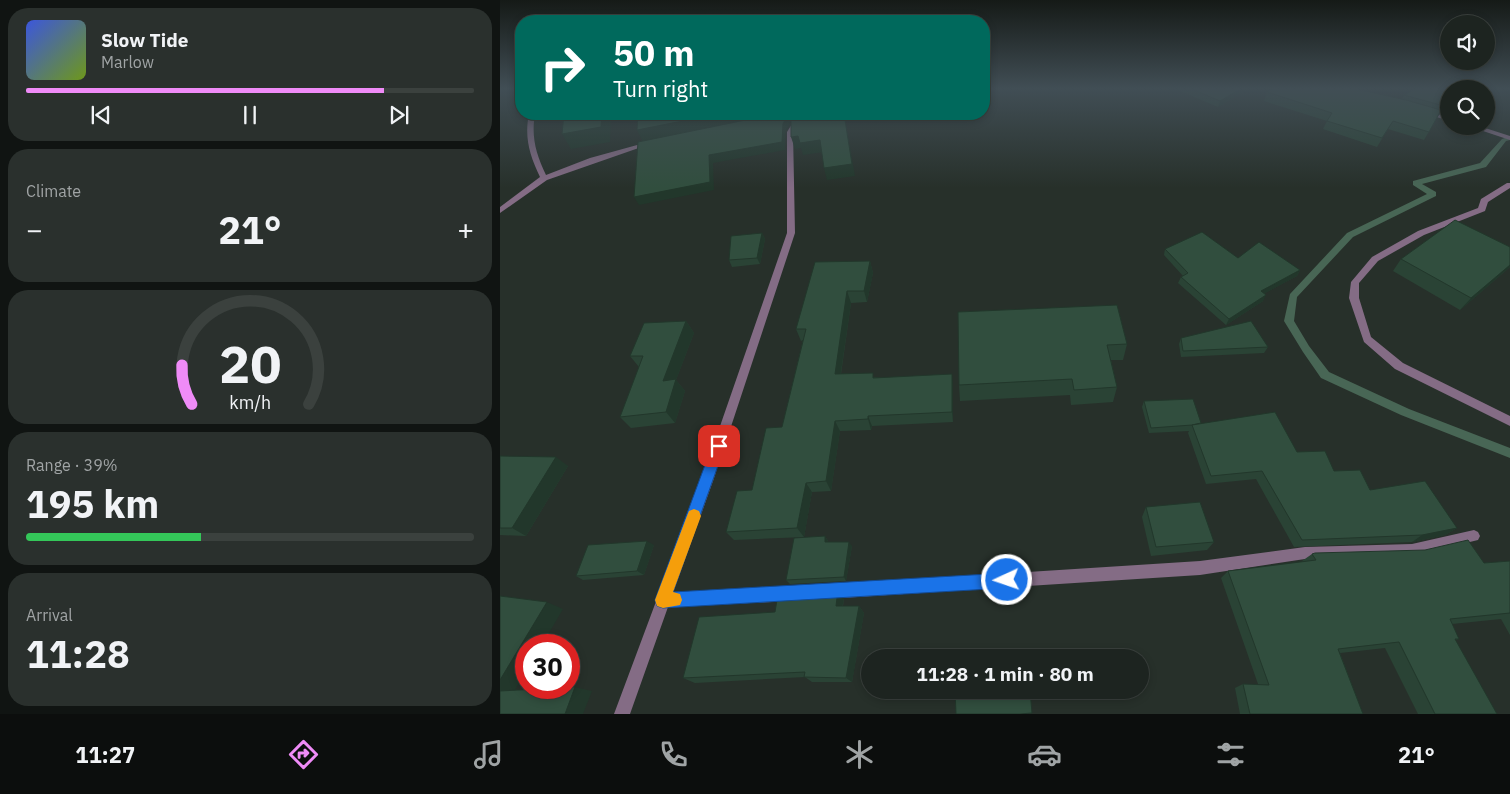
<!DOCTYPE html>
<meta charset="utf-8">
<style>
:root{--surface:#1d2420;--page:#2a302d;--text:#f1f3f6;--muted:#a0a4a5;--line:#3b413e;--accent:#ef8bf7}
body{margin:0;font-family:"IBM Plex Sans",sans-serif;background:var(--page);color:var(--text);height:100vh;display:flex;flex-direction:column;font-size:19px;white-space:nowrap}
*{box-sizing:border-box;margin:0}
p{font-size:16px;color:var(--muted)}
.icon{flex:none;width:28px;height:28px;fill:none;stroke:currentColor;stroke-width:2;stroke-linecap:round;stroke-linejoin:round}
.map{position:relative;flex:1;overflow:hidden}
.side{display:flex;flex-direction:column;gap:8px;padding:8px;background:#101412;width:500px}
.side>*{flex:none}
.top-card{position:absolute;left:15px;top:15px;width:475px;height:105px;border-radius:20px;box-shadow:0 2px 8px #0003,0 0 0 1px var(--line);background:#00695c;color:#fff;overflow:hidden}
.fabs{position:absolute;left:940px;top:15px;display:grid;gap:10px}
.fabs a{display:grid;place-items:center;width:55px;height:55px;border-radius:50%;background:var(--surface);box-shadow:0 2px 8px #0003,0 0 0 1px var(--line);font-size:25px}
.speed{position:absolute;left:15px;top:634px;display:flex;gap:10px;font-size:25px;font-weight:700;text-align:center}
.speed>*{display:grid;place-content:center;width:65px;height:65px;border-radius:50%;background:var(--surface);box-shadow:0 2px 8px #0003,0 0 0 1px var(--line);line-height:1}
.speed .limit{border:8px solid #d22;background:#fff;color:#111}
.pin{position:absolute;display:grid;place-items:center;width:42px;height:42px;color:#fff;margin:-21px;border-radius:10px;box-shadow:0 2px 8px #0006}
.me{position:absolute;width:55px;margin:-28px;rotate:267deg;stroke-linejoin:round;filter:drop-shadow(0 0 4px #0008)}
.turn{display:flex;align-items:center;gap:18px;height:105px;padding:0 15px;font-size:22px}
.turn .icon{width:65px;height:65px;stroke-width:2.5}
.turn b{display:block;font-size:35px;line-height:42px}
.big{font-size:38px;font-weight:700;line-height:1.1}
.side .card{flex:1;display:flex;flex-direction:column;justify-content:center;gap:8px;min-width:0;padding:0 18px;border-radius:20px;background:var(--page)}
.side .dial{align-items:center;gap:0}
.dial svg{height:130px;overflow:visible;fill:none;stroke:var(--line);stroke-width:7;stroke-linecap:round;text-anchor:middle}
.dial text{fill:var(--text);stroke:none}
.song{display:flex;align-items:center;gap:15px}
.cover{width:60px;height:60px;border-radius:8px;background:linear-gradient(135deg,hsl(230 70% 55%),hsl(80 70% 35%))}
.played{height:5px;border-radius:2px;background:linear-gradient(90deg,var(--accent) 80%,var(--line) 80%)}
.keys{display:flex;justify-content:space-around;direction:ltr}
.heat{display:flex;justify-content:space-between;align-items:center;font-size:28px;direction:ltr}
.charge{height:8px;border-radius:4px;background:linear-gradient(90deg,#34c759 39%,var(--line) 0)}
.trip{position:absolute;left:361px;top:649px;width:288px;height:50px;border-radius:25px;background:var(--surface);box-shadow:0 2px 8px #0003,0 0 0 1px var(--line);font-weight:700;line-height:50px;text-align:center}
.tabs{display:flex;height:80px;justify-content:space-around;align-items:center;background:#0c0e0d;color:var(--muted)}
.tabs .icon{width:35px;height:35px}
.tabs .current{color:var(--accent)}
.tabs b{font-size:22px;color:var(--text)}
main{display:flex;flex:1;min-height:0}
.map>svg:first-child{display:block}
.lines{fill:none;stroke-linecap:round;stroke-linejoin:round}
.stream{fill:#486655;fill-rule:evenodd}
.service{fill:#846c85;fill-rule:evenodd}
.minor{fill:#846c85;fill-rule:evenodd}
.wall{fill:#2a4335}
.shaded-wall{fill:#22372b}
.building{fill:#314e3e;stroke:#22372b}
.route{fill:#1a73e8;stroke:#114b97}
.slow{fill:#f59e0b}
</style>
<main>
<section class="side">
<div class="card">
<div class="song"><i class="cover"></i><div><b>Slow Tide</b><p>Marlow</p></div></div>
<div class="played"></div>
<div class="keys"><svg class="icon" aria-label="previous" viewBox="0 0 24 24"><path d="M18 5L8 12l10 7zM5 5v14"/></svg><svg class="icon" aria-label="pause" viewBox="0 0 24 24"><path d="M8 5v14M16 5v14"/></svg><svg class="icon" aria-label="next" viewBox="0 0 24 24"><path d="M6 5l10 7-10 7zM19 5v14"/></svg></div>
</div>
<div class="card"><p>Climate</p>
<div class="heat"><a>−</a><b class="big">21°</b><a>+</a></div>
</div>
<div class="card dial"><svg viewBox="0 0 100 80">
<path d="M14 69A42 42 0 1 1 86 69"/>
<path d="M14 69A42 42 0 0 1 8 45" stroke="#ef8bf7"/>
<text x="50" y="56" font-size="32" font-weight="700">20</text>
<text x="50" y="72" font-size="11">km/h</text>
</svg></div>
<div class="card"><p>Range · 39%</p><b class="big">195 km</b><div class="charge"></div></div>
<div class="card"><p>Arrival</p><b class="big">11:28</b></div>
</section>
<div class="map">
<svg width="1010" height="714" viewBox="0 0 1010 714">
<rect width="100%" height="100%" fill="#27302a"/>
<g class="lines">
<path class="stream" d="M 1010,136 L 1010,140 L 1006,141 L 986,167 L 922,184 L 936,192 L 936,196 L 853,237 L 797,297 L 794,321 L 809,346 L 829,372 L 909,409 L 1010,448 L 1010,458 L 901,415 L 821,378 L 803,352 L 784,321 L 790,294 L 847,233 L 927,194 L 913,185 L 913,181 L 980,163 L 1002,139 Z"/>
<path class="service" d="M 1007,183 L 1010,183 L 1010,188 L 988,202 L 985,211 L 924,235 L 878,261 L 859,283 L 859,298 L 871,337 L 903,363 L 1010,416 L 1010,426 L 895,369 L 864,342 L 849,298 L 851,282 L 872,257 L 918,231 L 978,208 L 981,199 Z"/>
<g class="minor">
<path d="M 924,111 L 949,117 L 949,121 L 924,113 Z"/>
<path d="M 29,114 L 35,114 C 31,137 36,154 46,175 L 90,158 L 148,142 L 153,143 L 47,180 L 0,213 L 0,207 L 40,177 C 30,156 24,138 29,114 Z"/>
<path d="M 298,114 L 304,114 L 293,132 L 295,233 L 213,481 L 173,593 L 291,587 L 296,589 L 298,594 L 296,599 L 291,601 L 168,607 L 130,714 L 114,714 L 201,481 L 287,233 L 287,132 Z"/>
<path d="M 968,126 L 979,126 L 1010,136 L 1010,140 Z"/>
<path d="M 974,530 L 978,532 L 980,536 L 978,540 L 912,556 L 805,559 L 700,575 L 326,599 L 321,597 L 319,592 L 321,587 L 326,585 L 700,561 L 805,547 L 912,544 Z"/>
</g>
</g>
<g class="wall">
<path d="M 673,88 L 749,88 L 718,107 Z"/>
<path d="M 917,88 L 980,88 L 979,89 L 949,89 L 949,98 L 924,140 L 888,129 L 877,147 L 823,129 L 827,121 L 764,101 L 767,92 L 902,99 L 904,95 Z"/>
<path d="M 262,233 L 265,239 L 260,264 L 232,267 L 229,260 Z"/>
<path d="M 665,249 L 738,258 L 800,270 L 797,276 L 765,293 L 763,301 L 726,325 L 678,283 L 681,277 L 683,276 L 664,255 Z"/>
<path d="M 901,259 L 1010,267 L 960,310 L 893,271 Z"/>
<path d="M 370,261 L 373,273 L 367,302 L 351,303 L 341,374 L 453,385 L 453,422 L 372,426 L 371,430 L 340,431 L 331,491 L 312,492 L 304,537 L 234,540 L 226,532 L 252,490 L 282,427 L 303,340 L 301,341 L 296,329 Z"/>
<path d="M 617,305 L 627,344 L 623,360 L 611,360 L 617,387 L 613,402 L 571,405 L 570,395 L 460,401 L 459,385 Z"/>
<path d="M 186,321 L 194,333 L 176,380 L 185,391 L 175,423 L 131,428 L 120,417 L 139,367 L 130,356 Z"/>
<path d="M 681,338 L 768,347 L 764,353 L 681,357 L 679,344 Z"/>
<path d="M 644,401 L 701,423 L 797,452 L 870,490 L 957,528 L 945,535 L 912,542 L 794,547 L 756,479 L 706,484 L 688,433 L 689,431 L 649,433 L 642,407 Z"/>
<path d="M 0,456 L 68,466 L 26,536 L 0,535 Z"/>
<path d="M 646,507 L 714,542 L 707,550 L 651,556 L 642,517 Z"/>
<path d="M 325,536 L 328,541 L 328,542 L 352,546 L 346,581 L 290,584 L 286,580 Z"/>
<path d="M 154,545 L 144,575 L 83,580 L 76,576 Z"/>
<path d="M 812,554 L 984,563 L 1010,561 L 1010,635 L 1001,619 L 952,624 L 959,639 L 955,640 L 997,714 L 918,714 L 885,648 L 840,653 L 863,714 L 740,714 L 735,688 L 743,684 L 758,684 L 721,578 L 728,571 L 803,562 L 802,561 Z"/>
<path d="M 344,598 L 343,606 L 359,606 L 364,613 L 352,682 L 312,682 L 305,677 L 195,683 L 183,678 L 275,612 Z"/>
</g>
<g class="shaded-wall">
<path d="M 742,88 L 749,88 L 718,107 L 720,101 Z"/>
<path d="M 102,114 L 111,114 L 110,142 L 71,149 L 62,134 Z"/>
<path d="M 218,114 L 281,114 L 143,142 L 137,130 Z"/>
<path d="M 288,114 L 291,114 L 292,119 L 285,132 L 285,150 L 213,163 L 214,190 L 139,205 L 134,197 L 209,155 L 283,124 Z"/>
<path d="M 344,114 L 355,176 L 327,180 L 324,168 Z"/>
<path d="M 298,136 L 320,140 L 324,152 L 303,155 L 301,148 L 295,149 L 291,137 Z"/>
<path d="M 262,233 L 265,239 L 260,264 L 257,258 Z"/>
<path d="M 370,261 L 373,273 L 367,302 L 364,291 Z"/>
<path d="M 1010,265 L 1010,267 L 960,310 L 971,298 Z"/>
<path d="M 800,270 L 797,276 L 758,297 L 761,291 Z"/>
<path d="M 347,291 L 351,303 L 339,385 L 335,374 Z"/>
<path d="M 766,295 L 763,301 L 726,325 L 729,319 Z"/>
<path d="M 186,321 L 194,333 L 176,380 L 185,391 L 175,423 L 166,412 L 163,381 Z"/>
<path d="M 452,374 L 453,385 L 453,422 L 452,412 Z"/>
<path d="M 368,416 L 372,426 L 371,430 L 368,419 Z"/>
<path d="M 335,421 L 340,431 L 331,491 L 326,481 Z"/>
<path d="M 56,457 L 68,466 L 26,536 L 12,528 Z"/>
<path d="M 306,483 L 312,492 L 304,537 L 297,528 Z"/>
<path d="M 957,528 L 945,535 L 912,542 L 922,535 Z"/>
<path d="M 325,536 L 328,541 L 328,547 L 325,542 Z"/>
<path d="M 147,541 L 154,545 L 144,575 L 137,571 Z"/>
<path d="M 349,542 L 352,546 L 346,581 L 344,577 Z"/>
<path d="M 338,590 L 344,598 L 341,613 L 336,606 Z"/>
<path d="M 47,602 L 63,609 L 42,645 L 26,645 L 26,672 L 12,695 L 0,692 L 0,680 Z"/>
<path d="M 359,606 L 364,613 L 352,682 L 346,678 Z"/>
<path d="M 75,687 L 92,691 L 83,714 L 65,714 Z"/>
</g>
<g class="building">
<path d="M 689,88 L 742,88 L 720,101 Z"/>
<path d="M 773,88 L 852,88 L 906,100 L 941,110 L 929,132 L 893,121 L 882,138 L 827,121 L 832,113 L 767,92 Z"/>
<path d="M 917,88 L 954,88 L 954,89 L 949,89 L 949,98 L 944,106 L 904,95 Z"/>
<path d="M 64,114 L 102,114 L 101,127 L 62,134 Z"/>
<path d="M 138,114 L 218,114 L 137,130 Z"/>
<path d="M 275,114 L 288,114 L 283,124 L 282,142 L 209,155 L 210,182 L 134,197 L 138,142 Z"/>
<path d="M 296,114 L 344,114 L 352,164 L 324,168 L 320,140 L 300,143 L 298,136 L 291,137 L 291,121 Z"/>
<path d="M 955,220 L 1010,247 L 1010,265 L 971,298 L 901,259 Z"/>
<path d="M 702,232 L 738,258 L 759,242 L 800,270 L 761,291 L 766,295 L 729,319 L 681,277 L 688,273 L 665,249 Z"/>
<path d="M 262,233 L 257,258 L 229,260 L 231,236 Z"/>
<path d="M 370,261 L 364,291 L 347,291 L 335,374 L 373,373 L 373,378 L 452,374 L 452,412 L 368,416 L 368,419 L 335,421 L 326,481 L 306,483 L 297,528 L 226,532 L 237,491 L 252,490 L 266,428 L 282,427 L 306,329 L 296,329 L 315,262 Z"/>
<path d="M 617,305 L 627,344 L 607,345 L 617,387 L 574,390 L 572,379 L 459,385 L 458,312 Z"/>
<path d="M 186,321 L 163,381 L 176,379 L 166,412 L 120,417 L 143,356 L 130,356 L 144,323 Z"/>
<path d="M 751,321 L 768,347 L 683,351 L 681,338 Z"/>
<path d="M 693,399 L 701,423 L 692,425 L 651,428 L 644,401 Z"/>
<path d="M 775,412 L 797,452 L 825,451 L 834,471 L 860,470 L 870,490 L 925,481 L 957,528 L 922,535 L 802,540 L 762,471 L 711,476 L 692,425 Z"/>
<path d="M 0,456 L 56,457 L 12,528 L 0,528 Z"/>
<path d="M 700,502 L 714,542 L 656,547 L 646,507 Z"/>
<path d="M 325,536 L 325,542 L 349,542 L 344,577 L 286,580 L 294,538 Z"/>
<path d="M 968,540 L 984,563 L 1010,561 L 1010,613 L 950,619 L 959,639 L 955,639 L 997,714 L 935,714 L 899,642 L 838,649 L 863,714 L 750,714 L 743,684 L 769,685 L 728,571 L 816,560 L 812,554 L 815,553 L 925,550 Z"/>
<path d="M 147,541 L 137,571 L 76,576 L 88,545 Z"/>
<path d="M 338,590 L 336,606 L 359,606 L 346,678 L 304,677 L 305,672 L 183,678 L 199,617 L 275,612 L 278,594 Z"/>
<path d="M 0,596 L 47,602 L 0,680 Z"/>
<path d="M 525,650 L 526,658 L 459,658 Z"/>
<path d="M 75,687 L 65,714 L 0,714 L 0,691 Z"/>
<path d="M 455,690 L 530,690 L 532,713 L 520,714 L 456,714 Z"/>
</g>
<linearGradient id="sky" x2="0" y2="1"><stop stop-color="#151a17"/><stop offset="0.47" stop-color="#414e55"/><stop offset="1" stop-color="#414e55" stop-opacity="0"/></linearGradient>
<rect width="1010" height="188" fill="url(#sky)"/>
<path class="route" d="M 219,440 L 223,442 L 225,446 L 173,592 L 507,573 L 512,575 L 514,580 L 512,586 L 507,588 L 163,608 L 157,606 L 155,600 L 212,446 L 214,442 Z"/>
<path class="slow" d="M 194,509 L 199,511 L 201,516 L 173,592 L 180,594 L 182,600 L 180,605 L 163,608 L 157,606 L 155,600 L 187,516 L 189,511 Z"/>
</svg>
<div class="fabs">
<a><svg class="icon" aria-label="sound" viewBox="0 0 24 24"><path d="M4 9h4l5-4v14l-5-4H4zM17 9q2 3 0 6"/></svg></a>
<a><svg class="icon" aria-label="search" viewBox="0 0 24 24"><circle cx="10" cy="10" r="6"/><path d="M15 15l6 6"/></svg></a>
</div>
<div class="speed"><div class="limit">30</div></div>
<div class="pin" style="left:219px;top:446px;background:#d93025"><svg class="icon" aria-label="arrive" viewBox="0 0 24 24"><path d="M6 21V4h12l-3 4 3 4H6"/></svg></div>
<svg class="me" style="left:507px;top:580px" viewBox="-20 -20 40 40"><circle r="17" fill="#1a73e8" stroke="#fff" stroke-width="3"/><path d="M0-11L8 9 0 5-8 9z" fill="#fff"/></svg>
<div class="trip">11:28 · 1 min · 80 m</div>
<div class="top-card">
<div class="turn"><svg class="icon" aria-label="right" viewBox="0 0 24 24"><path d="M7 20v-9h11M14 6l5 5-5 5"/></svg><div><b>50 m</b>Turn right</div></div>
</div>
</div>
</main>
<nav class="tabs">
<b>11:27</b>
<svg class="icon current" aria-label="directions" viewBox="0 0 24 24"><path d="M12 3l9 9-9 9-9-9zM9 14v-3h6M13 9l2 2-2 2"/></svg>
<svg class="icon" aria-label="music" viewBox="0 0 24 24"><path d="M9 18V5l10-2v13"/><circle cx="6" cy="18" r="3"/><circle cx="16" cy="16" r="3"/></svg>
<svg class="icon" aria-label="phone" viewBox="0 0 24 24"><path d="M5 4h4l2 5-3 2q2 4 5 5l2-3 5 2v4C11 20 4 13 5 4z"/></svg>
<svg class="icon" aria-label="climate" viewBox="0 0 24 24"><path d="M12 3v18M4 7l16 10M4 17L20 7"/></svg>
<svg class="icon" aria-label="car" viewBox="0 0 24 24"><path d="M5 17H2v-5l4-1 3-4h7l3 4 3 1v5h-3M9 17h6M6 11h13"/><circle cx="7" cy="17" r="2"/><circle cx="17" cy="17" r="2"/></svg>
<svg class="icon" aria-label="filters" viewBox="0 0 24 24"><path d="M4 7h16M4 17h16"/><circle cx="9" cy="7" r="2"/><circle cx="15" cy="17" r="2"/></svg>
<b>21°</b>
</nav>
